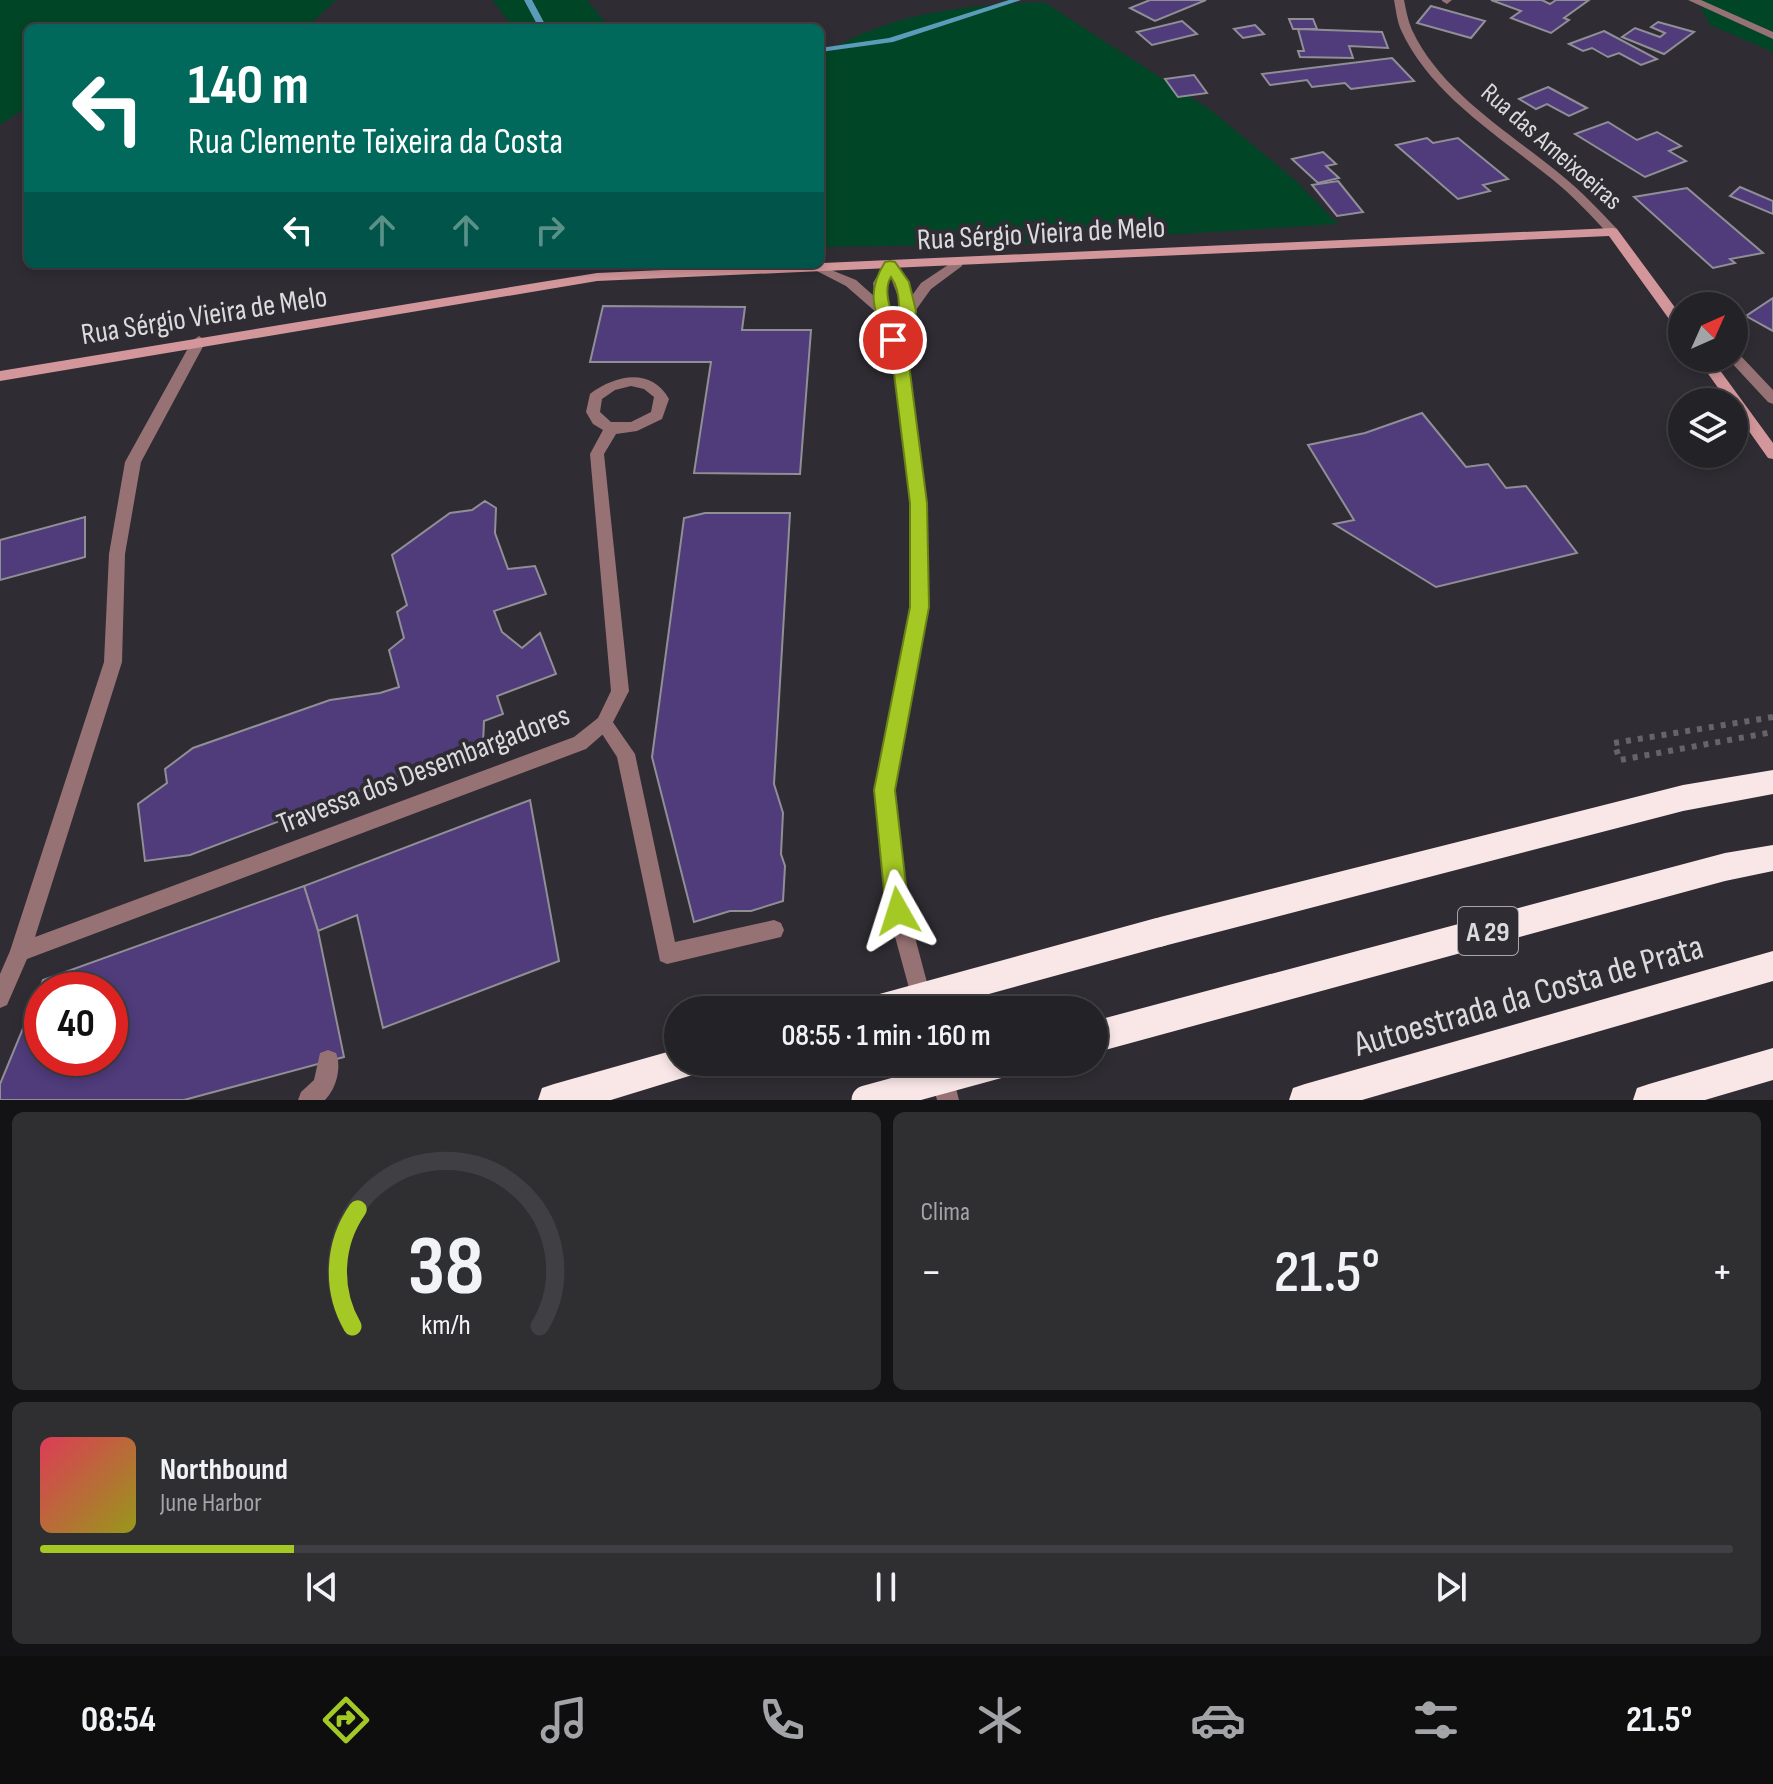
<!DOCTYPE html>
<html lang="pt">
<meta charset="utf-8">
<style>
:root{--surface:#232226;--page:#2f2f32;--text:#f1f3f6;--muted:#a3a4a7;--line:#403f43;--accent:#a4c824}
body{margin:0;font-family:"Sofia Sans Condensed",sans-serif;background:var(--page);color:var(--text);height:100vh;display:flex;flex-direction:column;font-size:30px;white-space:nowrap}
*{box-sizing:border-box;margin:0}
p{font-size:26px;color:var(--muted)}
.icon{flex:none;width:44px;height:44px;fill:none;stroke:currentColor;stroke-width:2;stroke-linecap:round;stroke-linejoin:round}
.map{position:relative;height:1100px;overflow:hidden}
.drawer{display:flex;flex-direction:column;gap:12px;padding:12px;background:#131315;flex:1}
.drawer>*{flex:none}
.top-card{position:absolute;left:24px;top:24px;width:800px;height:244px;border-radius:12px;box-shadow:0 4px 12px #0003,0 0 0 2px var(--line);background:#00695c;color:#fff;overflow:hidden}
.needle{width:52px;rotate:45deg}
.fabs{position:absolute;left:1668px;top:292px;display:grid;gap:16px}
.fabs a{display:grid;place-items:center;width:80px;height:80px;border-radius:50%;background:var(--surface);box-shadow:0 4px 12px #0003,0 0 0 2px var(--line);font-size:40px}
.speed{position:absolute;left:24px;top:972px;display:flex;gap:16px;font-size:40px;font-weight:700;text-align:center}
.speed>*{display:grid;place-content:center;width:104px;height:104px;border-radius:50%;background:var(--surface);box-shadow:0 4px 12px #0003,0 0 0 2px var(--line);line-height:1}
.speed .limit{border:12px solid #d22;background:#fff;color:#111}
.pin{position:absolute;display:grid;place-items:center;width:68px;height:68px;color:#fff;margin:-34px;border:4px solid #fff;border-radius:50%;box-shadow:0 2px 8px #0007}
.me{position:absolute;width:88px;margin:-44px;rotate:354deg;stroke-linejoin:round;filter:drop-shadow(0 0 6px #0008)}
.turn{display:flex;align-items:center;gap:28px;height:168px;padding:0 32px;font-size:36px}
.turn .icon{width:104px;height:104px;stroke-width:2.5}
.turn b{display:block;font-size:56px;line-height:68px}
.lanes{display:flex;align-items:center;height:76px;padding:0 32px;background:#0003;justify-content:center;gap:40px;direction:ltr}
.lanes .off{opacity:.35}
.big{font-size:60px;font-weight:600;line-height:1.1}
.drawer .widget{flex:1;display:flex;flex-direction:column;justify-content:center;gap:12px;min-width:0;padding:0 28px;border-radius:12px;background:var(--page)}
.drawer .dial{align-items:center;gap:0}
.dial svg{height:208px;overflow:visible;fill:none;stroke:var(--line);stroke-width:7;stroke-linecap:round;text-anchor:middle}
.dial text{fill:var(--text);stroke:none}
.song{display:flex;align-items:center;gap:24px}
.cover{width:96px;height:96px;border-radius:12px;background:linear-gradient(135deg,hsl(350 70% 55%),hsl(60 70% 35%))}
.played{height:8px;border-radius:4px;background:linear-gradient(90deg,var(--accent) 15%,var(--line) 15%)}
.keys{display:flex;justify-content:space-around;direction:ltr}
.heat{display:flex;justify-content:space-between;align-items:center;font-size:44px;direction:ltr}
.drawer .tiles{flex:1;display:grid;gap:12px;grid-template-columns:1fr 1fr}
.widget:last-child{grid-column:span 2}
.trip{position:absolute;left:664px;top:996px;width:444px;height:80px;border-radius:40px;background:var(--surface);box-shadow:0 4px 12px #0003,0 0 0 2px var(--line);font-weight:600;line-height:80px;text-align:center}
.menu{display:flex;height:128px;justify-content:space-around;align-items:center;background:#0e0e0f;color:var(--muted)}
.menu .icon{width:56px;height:56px}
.menu .current{color:var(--accent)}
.menu b{font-size:36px;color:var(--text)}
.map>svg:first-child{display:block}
.green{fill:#004526}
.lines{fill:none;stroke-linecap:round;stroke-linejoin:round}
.stream{fill:#5a9cba;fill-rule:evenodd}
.building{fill:#503b7b;stroke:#908f95;stroke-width:2;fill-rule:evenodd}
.path{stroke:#666469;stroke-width:6;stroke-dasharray:5 7;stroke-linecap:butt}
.service{fill:#977274;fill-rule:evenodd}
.minor{fill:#977274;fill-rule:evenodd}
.tertiary{fill:#977274;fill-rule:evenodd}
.secondary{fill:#d3979b;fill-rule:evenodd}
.motorway{fill:#f9e6e6;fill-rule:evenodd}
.motorway-bridge{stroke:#f9e6e6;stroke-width:29}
.route{fill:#a4c824;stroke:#6b8217;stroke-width:2;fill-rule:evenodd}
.labels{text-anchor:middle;stroke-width:8;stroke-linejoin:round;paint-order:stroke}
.far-street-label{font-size:26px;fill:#dbdbde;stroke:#2f2d33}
.shield{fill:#2f2d33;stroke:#a7a7ab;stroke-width:2}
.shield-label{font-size:28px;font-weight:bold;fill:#dbdbde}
.street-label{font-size:30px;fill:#dbdbde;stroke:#2f2d33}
.near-street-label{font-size:36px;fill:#dbdbde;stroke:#2f2d33}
</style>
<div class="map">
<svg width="1773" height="1100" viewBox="0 0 1773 1100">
<rect width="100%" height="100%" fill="#2f2d33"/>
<g class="green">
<path d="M 0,0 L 336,0 L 306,28 L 28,28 L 28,106 L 0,125 Z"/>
<path d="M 492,0 L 587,0 L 610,28 L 514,28 Z"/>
<path d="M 1697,0 L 1773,0 L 1773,52 L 1710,25 Z"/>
<path d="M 1044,2 L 1212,111 L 1296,181 L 1338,224 L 1018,244 L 820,247 L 820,57 C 886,12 967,5 1044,2 Z"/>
</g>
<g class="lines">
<g class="stream">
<path d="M 524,0 L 532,0 L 547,28 L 539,28 Z"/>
<path d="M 1009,0 L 1021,0 L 893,42 L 820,52 L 820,48 L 889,38 Z"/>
</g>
</g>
<g class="building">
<path d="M 1150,0 L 1206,0 L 1155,21 L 1130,8 Z"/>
<path d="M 1491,0 L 1542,0 L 1550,4 L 1556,0 L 1589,0 L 1564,18 L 1569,20 L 1551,33 L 1511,18 L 1521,11 Z"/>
<path d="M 1431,6 L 1485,21 L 1471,38 L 1417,23 Z"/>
<path d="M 1289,19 L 1313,19 L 1317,29 L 1293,29 Z"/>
<path d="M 1182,21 L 1197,34 L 1152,45 L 1137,32 Z"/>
<path d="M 1658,22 L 1694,32 L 1664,54 L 1622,37 L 1635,28 L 1660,37 L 1665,33 L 1651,27 Z"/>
<path d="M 1255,25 L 1264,34 L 1243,38 L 1234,29 Z"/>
<path d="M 1298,29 L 1382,32 L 1388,48 L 1349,46 L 1353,58 L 1300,57 L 1298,51 L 1304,51 Z"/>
<path d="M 1604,31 L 1657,59 L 1641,65 L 1619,53 L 1608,57 L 1592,48 L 1583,51 L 1569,44 Z"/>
<path d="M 1392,58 L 1414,81 L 1351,89 L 1345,83 L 1312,87 L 1307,80 L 1270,85 L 1262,74 Z"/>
<path d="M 1194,75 L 1207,93 L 1178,97 L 1165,79 Z"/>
<path d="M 1548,87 L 1587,108 L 1569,116 L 1547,104 L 1536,109 L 1519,99 Z"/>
<path d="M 1608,122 L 1637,140 L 1657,132 L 1681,146 L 1669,151 L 1686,161 L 1645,177 L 1575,134 Z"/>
<path d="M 1427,138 L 1433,143 L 1458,138 L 1508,179 L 1483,185 L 1490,191 L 1458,199 L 1396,145 Z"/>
<path d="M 1323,152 L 1336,164 L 1326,166 L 1339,178 L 1318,183 L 1292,159 Z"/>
<path d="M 1338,181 L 1363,212 L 1337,216 L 1312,185 Z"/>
<path d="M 1740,187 L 1773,201 L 1773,214 L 1730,196 Z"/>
<path d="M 1687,188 L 1763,253 L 1730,259 L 1735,263 L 1713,268 L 1634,197 Z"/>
<path d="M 1773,298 L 1773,331 L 1746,316 Z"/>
<path d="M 603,306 L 745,307 L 742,330 L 811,330 L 800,474 L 694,473 L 711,362 L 590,362 Z"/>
<path d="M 1422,413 L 1466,467 L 1488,464 L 1506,488 L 1526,486 L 1577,553 L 1436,587 L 1334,524 L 1354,520 L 1308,445 L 1365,433 Z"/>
<path d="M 485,501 L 496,508 L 495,533 L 508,569 L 535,566 L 546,594 L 494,611 L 502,632 L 522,648 L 540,633 L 556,674 L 497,696 L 503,714 L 484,721 L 483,744 L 190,855 L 145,861 L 138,804 L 167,783 L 165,769 L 193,748 L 330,700 L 380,693 L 399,687 L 389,650 L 404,638 L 397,612 L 407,605 L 392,555 L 450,513 L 472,510 Z"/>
<path d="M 705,513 L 790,513 L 774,784 L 783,813 L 781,854 L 785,866 L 783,901 L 751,911 L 730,911 L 694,922 L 652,757 L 684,518 Z"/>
<path d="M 85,517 L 85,557 L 0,580 L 0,540 Z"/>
<path d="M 530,800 L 559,961 L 383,1028 L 357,915 L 318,931 L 304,886 Z"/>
<path d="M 304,886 L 318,931 L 344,1057 L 184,1100 L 0,1100 L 0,1084 L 43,980 ZM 42,990 L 110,990 L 110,1058 L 42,1058 Z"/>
</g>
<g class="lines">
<path class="path" d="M 1773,717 L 1614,743 L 1620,760 L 1773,732"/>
<g class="service">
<path d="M 1688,0 L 1701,0 L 1773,32 L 1773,39 Z"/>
<path d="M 604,715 L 610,718 L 635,754 L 675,942 L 774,920 L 781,923 L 784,930 L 781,937 L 667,964 L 660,961 L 617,757 L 595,723 L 598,718 Z"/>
<path d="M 328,1050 L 336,1053 C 342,1068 336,1089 325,1100 L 298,1100 L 301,1092 L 314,1080 L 320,1053 Z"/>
</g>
<g class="minor">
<path d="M 1394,0 L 1404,0 C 1406,10 1408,21 1412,30 C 1441,92 1509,132 1560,174 C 1581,191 1599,210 1617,229 L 1617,235 L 1609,235 C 1591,215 1573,196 1552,179 C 1499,136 1430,94 1401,30 C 1397,21 1396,10 1394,0 Z"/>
<path d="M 1452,0 L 1447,4 L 1442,1 L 1442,0 Z"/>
<path d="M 199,336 L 206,341 L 141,462 L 125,554 L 122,662 L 35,937 L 574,737 L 598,718 L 611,691 L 590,454 L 603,430 L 593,424 L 586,412 L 590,394 C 615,375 651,367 669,399 L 662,419 L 637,431 L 616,434 L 604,454 L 629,691 L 610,728 L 586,749 L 27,959 L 7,1005 L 0,1008 L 0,974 L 10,951 L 104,662 L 109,554 L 125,462 L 192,341 ZM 631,386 L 644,389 L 654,397 L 651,412 L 631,422 L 611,422 L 600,412 L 602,399 L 615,390 Z"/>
<path d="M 1734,352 L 1739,354 L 1773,390 L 1773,404 L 1768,402 L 1729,360 L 1728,358 L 1734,358 Z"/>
</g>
<g class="tertiary">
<path d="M 957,259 L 962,260 L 962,266 L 931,289 L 913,314 L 907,357 L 927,503 L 927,607 L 893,790 L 908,911 L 933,1005 L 931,1010 L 915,1010 L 888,911 L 875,790 L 911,607 L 911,503 L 893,357 L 877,313 L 846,286 L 813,269 L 819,265 L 856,280 L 875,297 L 873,283 L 885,263 L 895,263 L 904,277 L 911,297 L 921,283 ZM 890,276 L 899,299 L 897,332 C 892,316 881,292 890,276 Z"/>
<path d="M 927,1062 L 949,1062 L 959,1100 L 937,1100 Z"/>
</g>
<g class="secondary">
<path d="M 1613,228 L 1617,229 L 1682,317 L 1682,331 L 1677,330 L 1609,236 L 597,281 L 0,381 L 0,371 L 597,273 Z"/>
<path d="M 1697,358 L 1711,358 L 1773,443 L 1773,459 L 1768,458 L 1734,410 L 1734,402 L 1728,402 Z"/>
</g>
<g class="motorway">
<path d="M 1773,770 L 1773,794 L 1683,811 L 1160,947 L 1149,942 L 1145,932 L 1149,922 L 1160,917 L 1683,785 Z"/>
<path d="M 1773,845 L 1773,871 L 1725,881 L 1094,1053 L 1094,1021 L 1725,853 Z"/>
<path d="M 1773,951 L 1773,981 L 1362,1100 L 1289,1100 L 1293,1088 L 1305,1084 Z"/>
<path d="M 1773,1048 L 1773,1080 L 1705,1100 L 1633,1100 L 1637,1088 L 1649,1084 Z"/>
<path d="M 678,1049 L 678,1062 L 704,1062 L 699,1073 L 611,1100 L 538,1100 L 542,1088 L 554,1084 Z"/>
</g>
<g class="motorway-bridge">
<path d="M 876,1010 L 1160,932"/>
<path d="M 866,1100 L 1005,1062"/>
</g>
</g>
<path class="route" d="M 890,261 L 895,262 L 909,282 L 916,311 L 908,357 L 927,503 L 929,607 L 895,790 L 909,911 L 906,919 L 898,922 L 890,919 L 886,911 L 874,790 L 910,607 L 910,503 L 892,357 L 894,345 L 885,340 C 874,309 866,292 885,262 ZM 891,277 C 901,291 900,312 897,329 C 892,314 882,291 891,277 Z"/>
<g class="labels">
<g class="far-street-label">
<text transform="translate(1552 146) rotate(41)" y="9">Rua das Ameixoeiras</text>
</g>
<rect class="shield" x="1458" y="907" width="60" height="48" rx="6"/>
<g class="shield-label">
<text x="1488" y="941">A 29</text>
</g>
<g class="street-label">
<text transform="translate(1041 233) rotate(-3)" y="10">Rua Sérgio Vieira de Melo</text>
<text transform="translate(204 315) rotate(-9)" y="10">Rua Sérgio Vieira de Melo</text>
<text transform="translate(423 769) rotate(-21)" y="10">Travessa dos Desembargadores</text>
</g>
<g class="near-street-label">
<text transform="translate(1528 994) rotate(-16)" y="13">Autoestrada da Costa de Prata</text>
</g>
</g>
</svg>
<div class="fabs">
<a><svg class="needle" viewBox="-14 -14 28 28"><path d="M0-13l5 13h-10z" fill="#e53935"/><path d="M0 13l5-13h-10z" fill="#a3a4a7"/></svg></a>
<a><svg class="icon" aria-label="layers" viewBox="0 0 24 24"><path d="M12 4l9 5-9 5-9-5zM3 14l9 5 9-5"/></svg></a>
</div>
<div class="speed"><div class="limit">40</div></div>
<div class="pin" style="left:893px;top:340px;background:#d93025"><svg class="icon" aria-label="arrive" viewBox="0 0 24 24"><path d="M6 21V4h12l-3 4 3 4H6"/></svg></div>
<svg class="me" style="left:898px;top:911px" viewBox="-20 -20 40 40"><path d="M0-17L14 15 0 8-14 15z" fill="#a4c824" stroke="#fff" stroke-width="4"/></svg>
<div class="trip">08:55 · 1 min · 160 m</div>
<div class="top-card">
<div class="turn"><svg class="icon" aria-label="left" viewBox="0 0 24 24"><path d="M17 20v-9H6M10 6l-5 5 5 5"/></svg><div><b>140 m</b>Rua Clemente Teixeira da Costa</div></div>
<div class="lanes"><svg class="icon" aria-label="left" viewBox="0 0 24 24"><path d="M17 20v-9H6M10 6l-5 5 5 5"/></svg><svg class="icon off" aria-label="ahead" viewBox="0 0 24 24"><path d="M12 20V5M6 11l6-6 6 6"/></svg><svg class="icon off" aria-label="ahead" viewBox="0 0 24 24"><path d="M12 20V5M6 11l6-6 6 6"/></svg><svg class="icon off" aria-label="right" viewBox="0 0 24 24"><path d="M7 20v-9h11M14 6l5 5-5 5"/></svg></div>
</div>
</div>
<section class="drawer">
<div class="tiles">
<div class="widget dial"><svg viewBox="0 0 100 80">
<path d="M14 69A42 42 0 1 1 86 69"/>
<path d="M14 69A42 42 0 0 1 16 24" stroke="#a4c824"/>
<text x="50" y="56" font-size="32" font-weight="700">38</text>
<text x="50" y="72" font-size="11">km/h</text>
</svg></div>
<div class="widget"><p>Clima</p>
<div class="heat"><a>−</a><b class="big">21.5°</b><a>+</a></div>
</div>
<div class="widget">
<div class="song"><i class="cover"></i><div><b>Northbound</b><p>June Harbor</p></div></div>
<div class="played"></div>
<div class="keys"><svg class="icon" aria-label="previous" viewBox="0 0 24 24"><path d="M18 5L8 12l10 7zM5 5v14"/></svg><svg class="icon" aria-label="pause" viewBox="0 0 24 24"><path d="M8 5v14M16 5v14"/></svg><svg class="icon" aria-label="next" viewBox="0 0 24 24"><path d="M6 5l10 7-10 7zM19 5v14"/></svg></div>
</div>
</div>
</section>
<nav class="menu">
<b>08:54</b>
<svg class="icon current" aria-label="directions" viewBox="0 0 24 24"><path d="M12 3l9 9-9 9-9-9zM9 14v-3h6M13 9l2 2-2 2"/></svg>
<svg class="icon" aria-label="music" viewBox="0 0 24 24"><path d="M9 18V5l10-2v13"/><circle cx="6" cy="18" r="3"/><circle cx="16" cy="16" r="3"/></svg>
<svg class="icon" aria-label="phone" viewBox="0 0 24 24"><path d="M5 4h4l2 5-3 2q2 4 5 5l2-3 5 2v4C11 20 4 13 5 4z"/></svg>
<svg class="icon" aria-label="climate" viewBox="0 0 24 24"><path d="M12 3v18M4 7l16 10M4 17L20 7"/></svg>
<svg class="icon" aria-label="car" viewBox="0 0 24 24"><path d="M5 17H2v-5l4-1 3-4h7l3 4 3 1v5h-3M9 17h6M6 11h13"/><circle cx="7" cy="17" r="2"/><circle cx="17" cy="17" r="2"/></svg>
<svg class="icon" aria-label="filters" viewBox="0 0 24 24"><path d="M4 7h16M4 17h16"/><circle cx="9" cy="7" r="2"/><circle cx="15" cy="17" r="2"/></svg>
<b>21.5°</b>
</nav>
